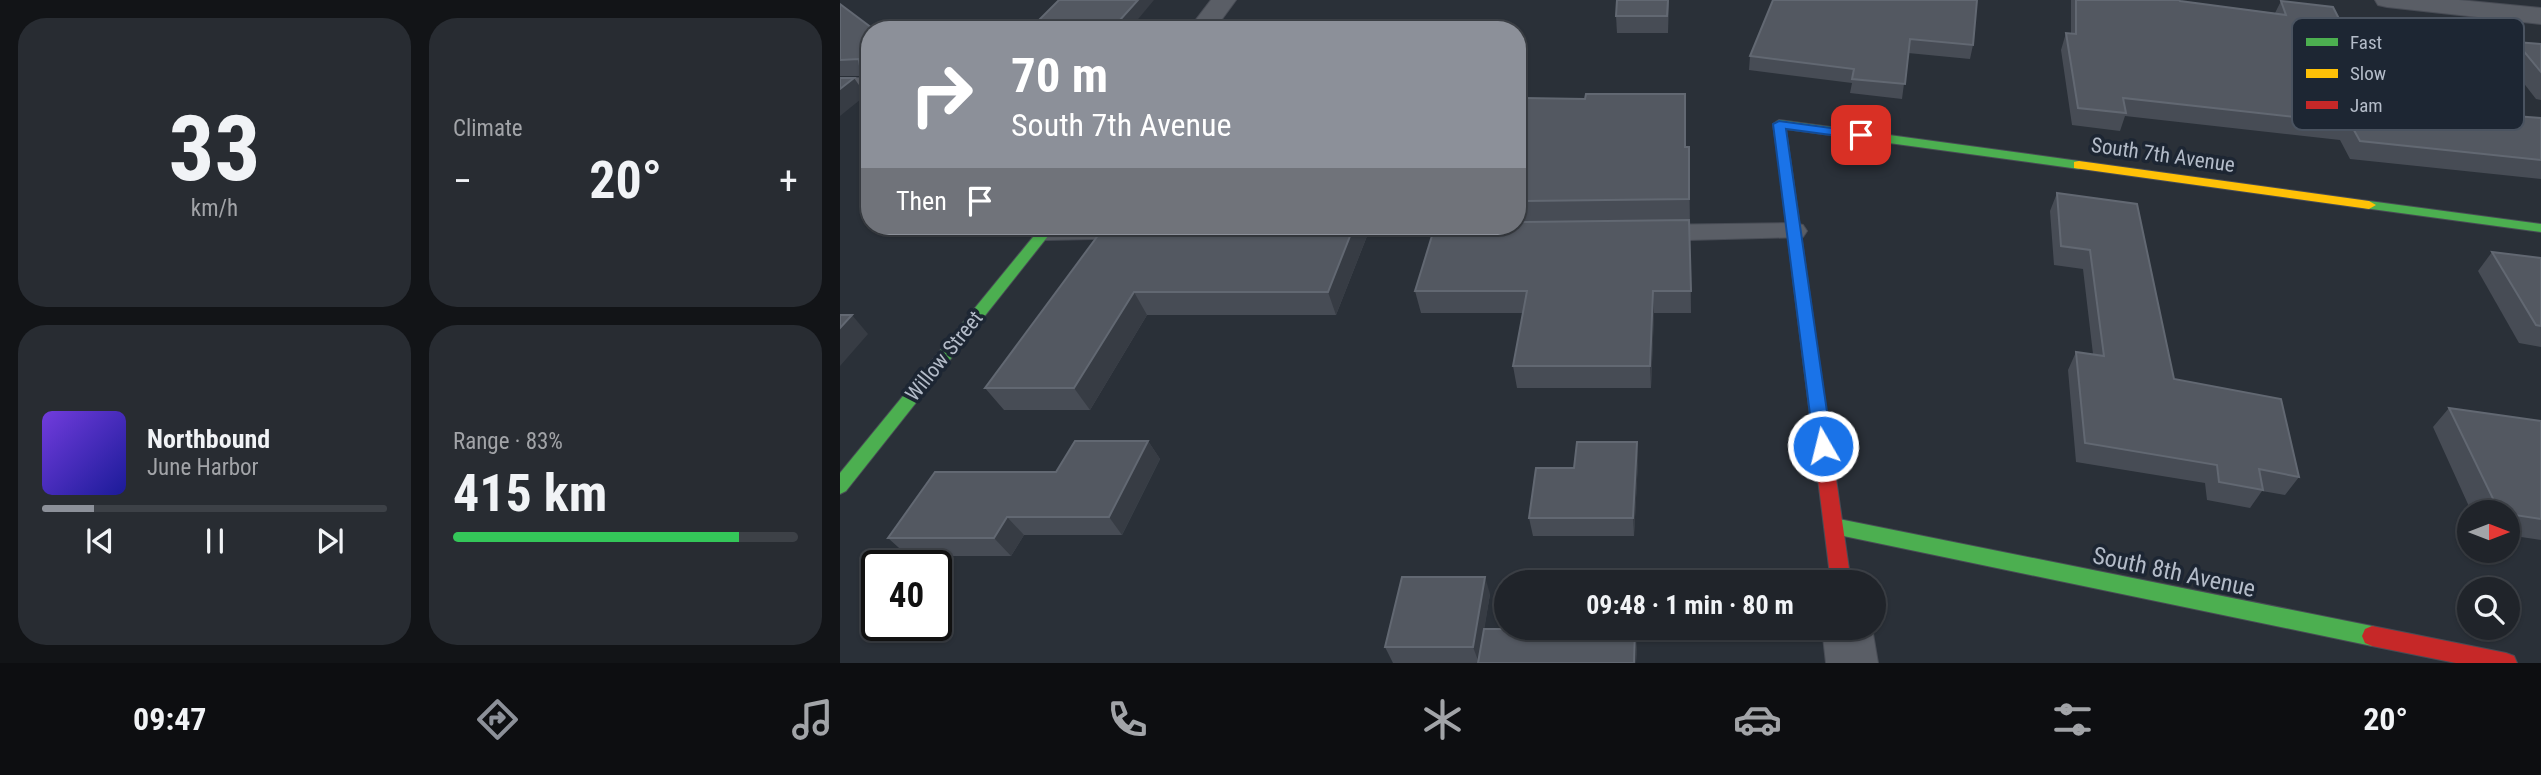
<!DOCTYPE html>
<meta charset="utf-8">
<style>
:root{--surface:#20242a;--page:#282c32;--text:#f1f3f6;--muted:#a2a4a8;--line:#3d4147;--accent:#8c9099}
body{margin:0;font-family:"Roboto Condensed",sans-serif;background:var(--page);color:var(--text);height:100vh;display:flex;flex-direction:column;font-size:26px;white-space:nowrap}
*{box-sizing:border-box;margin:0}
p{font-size:23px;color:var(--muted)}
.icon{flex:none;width:38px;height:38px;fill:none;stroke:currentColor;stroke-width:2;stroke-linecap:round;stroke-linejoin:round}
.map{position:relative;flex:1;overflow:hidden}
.sheet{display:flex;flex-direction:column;gap:18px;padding:18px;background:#121417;width:840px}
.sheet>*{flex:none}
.hud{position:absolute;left:21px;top:21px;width:665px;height:214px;border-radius:28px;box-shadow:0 2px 5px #0004,0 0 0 2px var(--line);background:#8c9099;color:#fff;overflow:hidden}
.needle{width:46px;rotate:90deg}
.tools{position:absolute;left:1617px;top:500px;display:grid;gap:14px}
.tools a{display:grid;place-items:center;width:63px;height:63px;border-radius:50%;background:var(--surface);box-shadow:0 2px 5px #0004,0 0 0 2px var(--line);font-size:35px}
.speed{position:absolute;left:21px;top:550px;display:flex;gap:14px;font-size:35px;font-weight:700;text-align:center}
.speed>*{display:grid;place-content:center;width:91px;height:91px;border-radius:50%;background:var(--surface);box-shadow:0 2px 5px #0004,0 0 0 2px var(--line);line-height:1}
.speed .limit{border:4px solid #111;border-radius:10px;background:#fff;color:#111}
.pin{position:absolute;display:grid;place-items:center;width:60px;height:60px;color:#fff;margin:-30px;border-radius:14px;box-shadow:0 4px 10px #0006}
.me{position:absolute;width:77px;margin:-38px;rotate:352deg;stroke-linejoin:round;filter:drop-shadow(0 0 5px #0008)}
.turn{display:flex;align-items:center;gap:24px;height:147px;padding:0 35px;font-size:32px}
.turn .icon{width:91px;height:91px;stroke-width:2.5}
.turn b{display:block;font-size:49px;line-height:60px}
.then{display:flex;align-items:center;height:66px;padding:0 35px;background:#0003;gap:14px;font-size:26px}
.big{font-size:52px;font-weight:700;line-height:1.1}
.sheet .tile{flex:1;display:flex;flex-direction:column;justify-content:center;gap:10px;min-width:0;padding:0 24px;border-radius:28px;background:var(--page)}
.sheet .dial{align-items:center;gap:0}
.dial b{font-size:91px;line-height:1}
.song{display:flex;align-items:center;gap:21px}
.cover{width:84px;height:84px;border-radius:10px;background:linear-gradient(135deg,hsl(260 70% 55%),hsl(240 70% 35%))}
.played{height:7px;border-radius:4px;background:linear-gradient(90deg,var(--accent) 15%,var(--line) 15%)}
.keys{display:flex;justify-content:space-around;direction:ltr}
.heat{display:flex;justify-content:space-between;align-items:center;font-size:38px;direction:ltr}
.charge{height:10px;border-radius:5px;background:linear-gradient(90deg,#34c759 83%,var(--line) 0)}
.sheet .tiles{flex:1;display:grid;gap:18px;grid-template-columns:repeat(2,1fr)}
.trip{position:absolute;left:654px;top:570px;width:392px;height:70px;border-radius:35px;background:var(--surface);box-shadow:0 2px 5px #0004,0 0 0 2px var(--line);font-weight:700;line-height:70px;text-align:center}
.tabs{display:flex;height:112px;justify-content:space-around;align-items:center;background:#0d0e11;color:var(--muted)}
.tabs .icon{width:49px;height:49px}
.tabs .active{color:var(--accent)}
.tabs b{font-size:32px;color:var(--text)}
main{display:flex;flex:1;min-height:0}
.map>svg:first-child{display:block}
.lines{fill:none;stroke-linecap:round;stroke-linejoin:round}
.lane-casing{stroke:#484c55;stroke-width:2}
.street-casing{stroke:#484c55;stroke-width:2}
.fast-casing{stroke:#484c55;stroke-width:2}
.slow-casing{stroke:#484c55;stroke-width:2}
.jam-casing{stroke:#484c55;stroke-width:2}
.lane{fill:#5a5e66;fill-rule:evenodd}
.street{fill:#5a5e66;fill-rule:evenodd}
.fast{fill:#4caf50;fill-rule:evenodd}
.slow{fill:#ffc107;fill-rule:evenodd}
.jam{fill:#c62828;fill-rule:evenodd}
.wall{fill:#474c55}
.shaded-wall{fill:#373c44}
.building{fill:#535861;stroke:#626872;stroke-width:2}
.route{fill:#1a73e8;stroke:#114b97;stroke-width:2}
.labels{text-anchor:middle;stroke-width:7;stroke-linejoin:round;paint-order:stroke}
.street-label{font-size:21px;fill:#b4bcc9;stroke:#1d2633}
.near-street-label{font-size:24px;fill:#b4bcc9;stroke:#1d2633}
.key{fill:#1d2633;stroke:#4a5360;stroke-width:2}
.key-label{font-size:19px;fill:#b4bcc9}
</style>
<main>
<section class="sheet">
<div class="tiles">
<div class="tile dial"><b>33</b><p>km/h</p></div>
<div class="tile"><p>Climate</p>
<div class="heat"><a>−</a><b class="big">20°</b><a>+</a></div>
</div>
<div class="tile">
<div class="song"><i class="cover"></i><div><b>Northbound</b><p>June Harbor</p></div></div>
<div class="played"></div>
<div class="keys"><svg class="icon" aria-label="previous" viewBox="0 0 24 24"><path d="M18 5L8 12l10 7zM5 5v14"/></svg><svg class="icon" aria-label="pause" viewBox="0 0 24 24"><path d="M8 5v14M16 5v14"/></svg><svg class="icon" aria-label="next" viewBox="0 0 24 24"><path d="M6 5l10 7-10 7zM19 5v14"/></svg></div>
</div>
<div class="tile"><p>Range · 83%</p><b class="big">415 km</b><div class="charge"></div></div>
</div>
</section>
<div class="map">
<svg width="1701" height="663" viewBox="0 0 1701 663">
<rect width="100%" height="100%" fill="#2a3038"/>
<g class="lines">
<g class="lane-casing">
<g id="lane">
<rect x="0" y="78" width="30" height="14"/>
<path d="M 954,223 L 963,225 L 967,231 L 963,237 L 811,241 L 802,239 L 798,233 L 802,227 L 811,225 Z"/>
<path d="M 196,226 L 312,226 L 315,230 L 311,236 L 302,238 L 204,240 L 195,238 L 191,232 Z"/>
</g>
</g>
<g class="street-casing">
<g id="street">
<path d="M 371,0 L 396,0 L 374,30 L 348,30 Z"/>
<path d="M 1535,0 L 1619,0 L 1701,8 L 1701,24 L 1547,7 L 1538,5 Z"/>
<path d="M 982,628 L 1032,628 L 1038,663 L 986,663 Z"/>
</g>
</g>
<g class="fast-casing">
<g id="fast">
<path d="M 939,120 L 1239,161 L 1245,165 L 1239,169 L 946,129 L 949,151 L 943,155 L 937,151 L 933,124 Z"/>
<path d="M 1529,201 L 1701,224 L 1701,232 L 1524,208 L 1522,205 Z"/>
<path d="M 202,226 L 216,226 L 6,491 L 0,494 L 0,473 Z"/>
<path d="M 994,518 L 1532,626 L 1539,629 L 1542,636 L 1539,643 L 1532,646 L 994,534 L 987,532 L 984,526 L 987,520 Z"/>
</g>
</g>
<g class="slow-casing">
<path id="slow" d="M 1239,161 L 1529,201 L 1536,205 L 1529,209 L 1234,168 L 1234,162 Z"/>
</g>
<g class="jam-casing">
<g id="jam">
<path d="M 943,147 L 949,151 L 1011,583 L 991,583 L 937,151 Z"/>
<path d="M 1532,626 L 1666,653 L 1674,656 L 1677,663 L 1616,663 L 1532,646 L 1525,643 L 1522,636 L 1525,629 Z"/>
</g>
</g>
<use href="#lane" class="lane"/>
<use href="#street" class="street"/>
<use href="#fast" class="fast"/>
<use href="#slow" class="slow"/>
<use href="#jam" class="jam"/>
</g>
<g class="wall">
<path d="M 777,0 L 829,0 L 828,33 L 777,33 L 776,16 Z"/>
<path d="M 933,0 L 1133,45 L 1130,59 L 1068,53 L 1062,99 L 1010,93 L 1012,83 L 909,70 L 910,56 Z"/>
<path d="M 1231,0 L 1339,0 L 1340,1 L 1435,13 L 1441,1 L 1538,95 L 1623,112 L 1701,118 L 1701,179 L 1510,159 L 1500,140 L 1285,116 L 1280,131 L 1232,125 L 1221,50 L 1226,33 L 1231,34 Z"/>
<path d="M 0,4 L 32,28 L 79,28 L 80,30 L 30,30 L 30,85 L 23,76 L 0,76 Z"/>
<path d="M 1676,42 L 1701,44 L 1701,100 L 1696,99 L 1665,59 Z"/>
<path d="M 677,98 L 845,147 L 849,147 L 851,313 L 814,313 L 811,388 L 677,388 L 673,366 L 683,313 L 581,313 L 575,291 L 677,226 Z"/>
<path d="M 1217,193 L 1334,379 L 1459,477 L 1445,495 L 1422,491 L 1410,508 L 1367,500 L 1365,483 L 1236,462 L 1228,370 L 1236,352 L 1253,354 L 1243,269 L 1214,265 L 1210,211 Z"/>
<path d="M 265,226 L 531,226 L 496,315 L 307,315 L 250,410 L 164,410 L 145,388 Z"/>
<path d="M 1652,252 L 1701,258 L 1701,347 L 1679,343 L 1638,271 Z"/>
<path d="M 1609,408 L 1701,421 L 1701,540 L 1668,535 L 1668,513 L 1632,513 L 1593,427 Z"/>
<path d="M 308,441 L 320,459 L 282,535 L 184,535 L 171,556 L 68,556 L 48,538 L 216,472 Z"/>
<path d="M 797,442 L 798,461 L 794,536 L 693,536 L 689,518 L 734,468 Z"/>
<path d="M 650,594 L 644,629 L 797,646 L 796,663 L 553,663 L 545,647 Z"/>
</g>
<g class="shaded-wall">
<path d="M 298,0 L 314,0 L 289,30 L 271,30 Z"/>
<path d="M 30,66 L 30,85 L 21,73 Z"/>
<path d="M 14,78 L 26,95 L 0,116 L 0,89 Z"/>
<path d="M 514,226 L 531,226 L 496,315 L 488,292 Z"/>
<path d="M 813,291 L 814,313 L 811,388 L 810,366 Z"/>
<path d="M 294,292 L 307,315 L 250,410 L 234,388 Z"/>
<path d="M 12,315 L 28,334 L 0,366 L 0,328 Z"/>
<path d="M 308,441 L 320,459 L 282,535 L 269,517 Z"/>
<path d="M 797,442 L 798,461 L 794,536 L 793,518 Z"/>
<path d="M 167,517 L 184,535 L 171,556 L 154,538 Z"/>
<path d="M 645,577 L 650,594 L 639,663 L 633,647 Z"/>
<path d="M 795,629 L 797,646 L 796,663 L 794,663 Z"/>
</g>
<g class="building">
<path d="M 219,0 L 298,0 L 271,30 L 189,30 Z"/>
<path d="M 777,0 L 828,0 L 827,16 L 776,16 Z"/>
<path d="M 933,0 L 1137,0 L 1133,45 L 1070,39 L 1065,84 L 1012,79 L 1014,69 L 910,56 Z"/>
<path d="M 1236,0 L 1339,0 L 1340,1 L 1446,15 L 1441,1 L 1493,7 L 1538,95 L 1619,104 L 1623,112 L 1701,118 L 1701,160 L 1520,141 L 1510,123 L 1283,98 L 1286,113 L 1238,108 L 1226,33 L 1236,34 Z"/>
<path d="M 0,4 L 32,28 L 79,28 L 77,30 L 30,30 L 30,66 L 21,73 L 19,59 L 0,60 Z"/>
<path d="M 1676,42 L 1701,44 L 1701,72 Z"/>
<path d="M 0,78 L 14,78 L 0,89 Z"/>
<path d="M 746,94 L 845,94 L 845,147 L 849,147 L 849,199 L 677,201 L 677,98 L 745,99 Z"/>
<path d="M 1217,193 L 1297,204 L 1334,379 L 1441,399 L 1459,477 L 1419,469 L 1423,490 L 1379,482 L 1377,465 L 1245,443 L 1236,352 L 1264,356 L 1250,250 L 1221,246 Z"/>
<path d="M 849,220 L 851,291 L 813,291 L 810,366 L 673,366 L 687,291 L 575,291 L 595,226 L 677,226 L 677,222 Z"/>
<path d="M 265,226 L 514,226 L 488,292 L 294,292 L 234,388 L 145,388 Z"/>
<path d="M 1652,252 L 1701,258 L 1701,326 L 1696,325 Z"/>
<path d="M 0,315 L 12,315 L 0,328 Z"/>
<path d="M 1609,408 L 1701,421 L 1701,519 L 1668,514 L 1668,513 L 1660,513 Z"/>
<path d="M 235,441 L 308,441 L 269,517 L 167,517 L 154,538 L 48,538 L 95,472 L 216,472 Z"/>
<path d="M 737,442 L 797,442 L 793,518 L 689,518 L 696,468 L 734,468 Z"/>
<path d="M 562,577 L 645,577 L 633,647 L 545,647 Z"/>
<path d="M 644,629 L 795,629 L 794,663 L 638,663 Z"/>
</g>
<path class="route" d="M 939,121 L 1021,132 L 1027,135 L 1021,139 L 946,129 L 992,446 L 983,453 L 974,446 L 933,124 Z"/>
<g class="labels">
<g class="street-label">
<text transform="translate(1323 155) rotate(8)" y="7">South 7th Avenue</text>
<text transform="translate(104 356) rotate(-51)" y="7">Willow Street</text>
</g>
<g class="near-street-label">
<text transform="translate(1334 572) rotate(12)" y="8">South 8th Avenue</text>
</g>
</g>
<rect x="1452" y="18" width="232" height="112" rx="10" class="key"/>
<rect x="1466" y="38" width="32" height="8" fill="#4caf50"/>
<rect x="1466" y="69" width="32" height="9" fill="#ffc107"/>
<rect x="1466" y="101" width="32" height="8" fill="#c62828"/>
<g class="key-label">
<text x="1510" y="49">Fast</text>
<text x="1510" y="80">Slow</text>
<text x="1510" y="112">Jam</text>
</g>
</svg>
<div class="tools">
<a><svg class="needle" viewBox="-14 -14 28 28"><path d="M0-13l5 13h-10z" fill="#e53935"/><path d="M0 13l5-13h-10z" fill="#a2a4a8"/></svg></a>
<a><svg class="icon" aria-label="search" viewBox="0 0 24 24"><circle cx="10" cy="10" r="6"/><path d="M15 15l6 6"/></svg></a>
</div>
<div class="speed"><div class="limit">40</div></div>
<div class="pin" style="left:1021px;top:135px;background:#d93025"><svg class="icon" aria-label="arrive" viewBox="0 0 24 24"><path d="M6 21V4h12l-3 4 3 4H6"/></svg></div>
<svg class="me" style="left:983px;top:446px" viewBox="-20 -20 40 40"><circle r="17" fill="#1a73e8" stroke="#fff" stroke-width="3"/><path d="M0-11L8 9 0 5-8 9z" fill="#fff"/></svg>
<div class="trip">09:48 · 1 min · 80 m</div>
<div class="hud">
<div class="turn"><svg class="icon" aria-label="right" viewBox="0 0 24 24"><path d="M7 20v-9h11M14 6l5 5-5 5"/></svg><div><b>70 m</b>South 7th Avenue</div></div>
<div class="then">Then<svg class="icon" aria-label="arrive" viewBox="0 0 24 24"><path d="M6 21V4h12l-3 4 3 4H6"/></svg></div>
</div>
</div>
</main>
<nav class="tabs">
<b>09:47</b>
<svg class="icon active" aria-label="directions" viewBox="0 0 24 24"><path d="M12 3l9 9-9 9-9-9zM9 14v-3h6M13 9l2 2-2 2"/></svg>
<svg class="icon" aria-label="music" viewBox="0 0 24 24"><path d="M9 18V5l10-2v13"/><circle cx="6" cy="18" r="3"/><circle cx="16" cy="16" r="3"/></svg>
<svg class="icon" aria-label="phone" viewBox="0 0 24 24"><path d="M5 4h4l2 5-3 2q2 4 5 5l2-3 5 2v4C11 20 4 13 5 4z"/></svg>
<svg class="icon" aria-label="climate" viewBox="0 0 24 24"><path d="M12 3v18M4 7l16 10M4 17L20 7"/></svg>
<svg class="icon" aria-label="car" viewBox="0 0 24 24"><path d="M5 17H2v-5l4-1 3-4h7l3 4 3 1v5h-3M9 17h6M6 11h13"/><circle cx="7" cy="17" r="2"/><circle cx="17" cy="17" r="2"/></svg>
<svg class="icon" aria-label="filters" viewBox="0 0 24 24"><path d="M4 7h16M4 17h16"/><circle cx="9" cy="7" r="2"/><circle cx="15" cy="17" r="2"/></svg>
<b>20°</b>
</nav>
